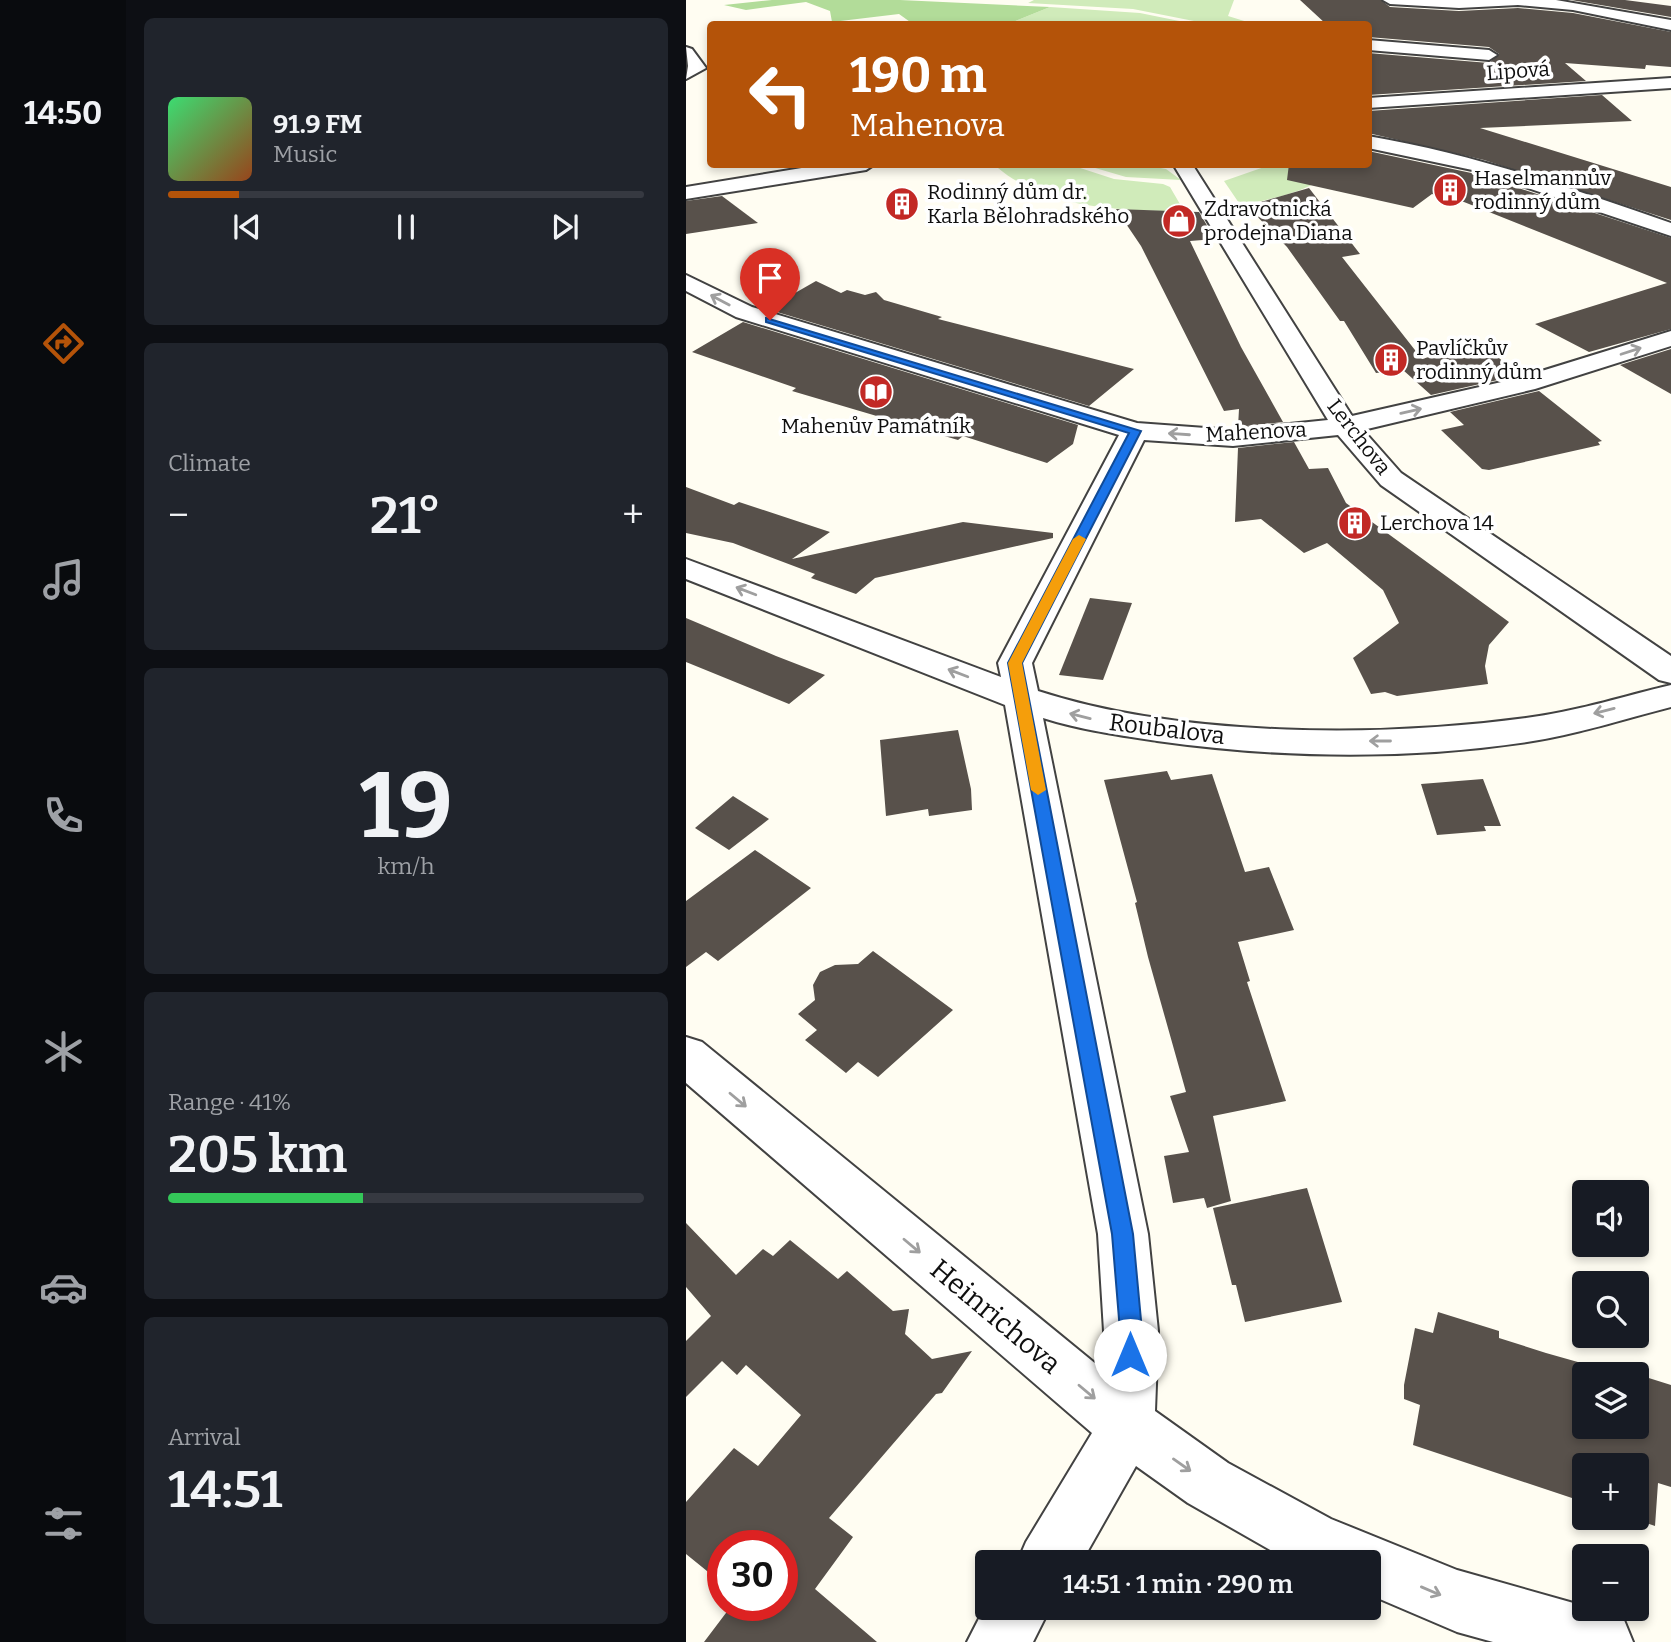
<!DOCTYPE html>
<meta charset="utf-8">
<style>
:root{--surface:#171b24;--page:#20242c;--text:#f1f3f6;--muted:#9ea1a6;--line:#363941;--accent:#b45309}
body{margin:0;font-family:Bitter,serif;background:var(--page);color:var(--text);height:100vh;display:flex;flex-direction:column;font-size:26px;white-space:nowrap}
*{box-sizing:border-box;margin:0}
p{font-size:23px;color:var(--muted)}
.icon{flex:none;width:38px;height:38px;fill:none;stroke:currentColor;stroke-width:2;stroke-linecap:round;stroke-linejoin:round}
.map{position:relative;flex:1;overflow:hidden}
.side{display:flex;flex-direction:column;gap:18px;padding:18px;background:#0d0f14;width:560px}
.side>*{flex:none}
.guide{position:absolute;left:21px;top:21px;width:665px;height:147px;border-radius:7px;box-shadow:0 4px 10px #0003;background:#b45309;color:#fff;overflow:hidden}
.controls{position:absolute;left:886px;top:1180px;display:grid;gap:14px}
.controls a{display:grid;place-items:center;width:77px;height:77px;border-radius:7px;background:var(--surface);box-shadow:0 4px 10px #0003;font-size:35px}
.speed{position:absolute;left:21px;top:1530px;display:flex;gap:14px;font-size:35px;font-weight:700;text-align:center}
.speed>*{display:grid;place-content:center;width:91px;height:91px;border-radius:50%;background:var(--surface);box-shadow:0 4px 10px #0003;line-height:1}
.speed .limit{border:10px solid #d22;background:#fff;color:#111}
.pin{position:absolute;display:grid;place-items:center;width:60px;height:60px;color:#fff;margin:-72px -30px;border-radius:50% 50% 50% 0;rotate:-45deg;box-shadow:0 0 7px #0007}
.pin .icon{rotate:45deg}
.me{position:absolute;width:77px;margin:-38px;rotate:0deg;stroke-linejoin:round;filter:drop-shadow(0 0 5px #0008)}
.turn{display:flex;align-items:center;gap:24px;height:147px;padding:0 28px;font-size:32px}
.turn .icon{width:91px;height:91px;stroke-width:2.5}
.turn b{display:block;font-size:49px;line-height:60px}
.big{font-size:52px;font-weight:600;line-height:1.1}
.side .widget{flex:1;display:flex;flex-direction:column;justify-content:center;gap:10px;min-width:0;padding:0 24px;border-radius:10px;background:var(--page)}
.side .dial{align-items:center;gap:0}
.dial b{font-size:91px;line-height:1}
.song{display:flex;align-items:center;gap:21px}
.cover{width:84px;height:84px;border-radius:10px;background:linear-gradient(135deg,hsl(140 70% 55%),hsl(20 70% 35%))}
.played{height:7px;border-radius:4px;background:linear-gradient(90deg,var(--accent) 15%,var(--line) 15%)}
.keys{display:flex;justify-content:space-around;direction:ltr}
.heat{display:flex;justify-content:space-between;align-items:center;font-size:38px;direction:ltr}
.charge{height:10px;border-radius:5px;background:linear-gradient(90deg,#34c759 41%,var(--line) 0)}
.trip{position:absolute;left:289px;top:1550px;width:406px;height:70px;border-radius:7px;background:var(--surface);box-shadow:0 4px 10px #0003;font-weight:600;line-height:70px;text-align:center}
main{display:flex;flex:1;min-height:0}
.menu{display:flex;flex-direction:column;width:126px;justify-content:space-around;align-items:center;background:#090b0e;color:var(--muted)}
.menu .icon{width:49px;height:49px}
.menu .on{color:var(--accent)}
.menu b{font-size:32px;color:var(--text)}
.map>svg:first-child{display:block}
.green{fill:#d0ebba}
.forest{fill:#b2dc99}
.building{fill:#58514b}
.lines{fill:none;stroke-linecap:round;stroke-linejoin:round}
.minor-casing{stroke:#424242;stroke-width:4}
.minor{fill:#fff;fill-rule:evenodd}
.oneway{stroke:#9f9f9f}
.route{fill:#1a73e8;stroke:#114b97;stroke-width:2}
.slow{fill:#f59e0b}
.labels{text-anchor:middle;stroke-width:7;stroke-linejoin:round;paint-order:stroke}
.far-street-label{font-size:21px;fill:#0f0f0f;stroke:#fff}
.far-poi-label{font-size:21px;fill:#0f0f0f;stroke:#fff;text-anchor:start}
.street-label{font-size:24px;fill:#0f0f0f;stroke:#fff}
.near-street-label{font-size:28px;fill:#0f0f0f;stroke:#fff}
</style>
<main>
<nav class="menu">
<b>14:50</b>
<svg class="icon on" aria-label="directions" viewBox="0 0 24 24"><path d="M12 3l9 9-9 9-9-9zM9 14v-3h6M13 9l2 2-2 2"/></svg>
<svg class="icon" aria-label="music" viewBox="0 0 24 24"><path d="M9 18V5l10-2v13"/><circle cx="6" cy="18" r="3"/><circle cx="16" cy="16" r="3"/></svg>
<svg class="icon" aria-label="phone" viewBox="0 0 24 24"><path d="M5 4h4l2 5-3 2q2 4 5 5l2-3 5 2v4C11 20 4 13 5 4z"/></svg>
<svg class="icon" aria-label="climate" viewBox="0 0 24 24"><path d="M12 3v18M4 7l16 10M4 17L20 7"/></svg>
<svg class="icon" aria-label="car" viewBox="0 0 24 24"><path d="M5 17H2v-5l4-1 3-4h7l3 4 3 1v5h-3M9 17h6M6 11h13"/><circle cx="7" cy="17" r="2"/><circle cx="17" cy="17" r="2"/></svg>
<svg class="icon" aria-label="filters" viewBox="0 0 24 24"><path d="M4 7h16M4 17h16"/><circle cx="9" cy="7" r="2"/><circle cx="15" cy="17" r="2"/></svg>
</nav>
<section class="side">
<div class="widget">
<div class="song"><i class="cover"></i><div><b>91.9 FM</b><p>Music</p></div></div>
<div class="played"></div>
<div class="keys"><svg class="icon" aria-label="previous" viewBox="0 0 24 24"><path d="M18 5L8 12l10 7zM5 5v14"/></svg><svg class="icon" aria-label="pause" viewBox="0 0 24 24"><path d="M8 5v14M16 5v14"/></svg><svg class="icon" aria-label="next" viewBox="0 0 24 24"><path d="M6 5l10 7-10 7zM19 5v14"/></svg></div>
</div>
<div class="widget"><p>Climate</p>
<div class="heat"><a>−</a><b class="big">21°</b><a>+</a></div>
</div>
<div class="widget dial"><b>19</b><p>km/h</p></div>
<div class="widget"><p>Range · 41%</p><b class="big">205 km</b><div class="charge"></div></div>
<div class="widget"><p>Arrival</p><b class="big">14:51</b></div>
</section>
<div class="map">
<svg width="985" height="1642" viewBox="0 0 985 1642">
<rect width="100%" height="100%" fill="#fffdf2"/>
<g class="green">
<path d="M 348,0 L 548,0 L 542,16 L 568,24 L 523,24 L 447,9 L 342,3 Z"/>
<path d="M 364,7 L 454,13 L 508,24 L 259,24 L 327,22 Z"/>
<path d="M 329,164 L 385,165 L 428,179 L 477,184 L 484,187 L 498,211 C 437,211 361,209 312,168 Z"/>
<path d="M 453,164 L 480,169 L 495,180 L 440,177 L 399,165 Z"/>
<path d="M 584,165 L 657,165 C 624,192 596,196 555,206 L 538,181 Z"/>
</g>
<path class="forest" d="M 86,0 L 214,0 L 364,7 L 327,22 L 227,24 L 213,14 L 146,22 L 144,11 L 120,2 L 60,10 L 38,5 Z"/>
<g class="building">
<path d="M 614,0 L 695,0 L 704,7 L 773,11 L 832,8 L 887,13 L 985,32 L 985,67 L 960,65 L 959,69 L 879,63 L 900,81 L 682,95 L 685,67 L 682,53 L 803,63 L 813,54 L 803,47 L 682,37 L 682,24 L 640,24 Z"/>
<path d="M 885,0 L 939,0 L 985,6 L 985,17 Z"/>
<path d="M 916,95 L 946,121 L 794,128 L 985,187 L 985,220 L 798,160 L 682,133 L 682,111 Z"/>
<path d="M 682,151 L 790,174 L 985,238 L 985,329 L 903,352 L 849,324 L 981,283 L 778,202 L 746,194 L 727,208 L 601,180 L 603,164 L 682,164 Z"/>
<path d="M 623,188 L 674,254 L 656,257 L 736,359 L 793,342 L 834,375 L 745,395 L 717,370 L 690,373 L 658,321 L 654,321 L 601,247 L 561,206 Z"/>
<path d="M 36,196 L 72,223 L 0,234 L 0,201 Z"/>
<path d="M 430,209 L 513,212 L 529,239 L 504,241 L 555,347 L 597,422 L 552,427 L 553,409 L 538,411 L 455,246 Z"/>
<path d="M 130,281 L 155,293 L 161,290 L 179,295 L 190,292 L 198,300 L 256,317 L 252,319 L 448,369 L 403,406 L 81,309 Z"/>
<path d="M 57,322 L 392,425 L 387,444 L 361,463 L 277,436 L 272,440 L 106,391 L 110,388 L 6,352 Z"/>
<path d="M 985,349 L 985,394 L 934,365 Z"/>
<path d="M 853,391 L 916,441 L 912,442 L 914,445 L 803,470 L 796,469 L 755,430 L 778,425 L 764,412 Z"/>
<path d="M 608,442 L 623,469 L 642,468 L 660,503 L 823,622 L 803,645 L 799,666 L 802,684 L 711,696 L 699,692 L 685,694 L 667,658 L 713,623 L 697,590 L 641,543 L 618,553 L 575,519 L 549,522 L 552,448 Z"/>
<path d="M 0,487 L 48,505 L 53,502 L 144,532 L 106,559 L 277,522 L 367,533 L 367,538 L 189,578 L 170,594 L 125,578 L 129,574 L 47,543 L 0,533 Z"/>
<path d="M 404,598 L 446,603 L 417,680 L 373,675 Z"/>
<path d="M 0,618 L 90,656 L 139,675 L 103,704 L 0,662 Z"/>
<path d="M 272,730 L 285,789 L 286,810 L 243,816 L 242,809 L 200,816 L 194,740 Z"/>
<path d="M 481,771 L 485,780 L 526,774 L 559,872 L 583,867 L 608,930 L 552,942 L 564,981 L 561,982 L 600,1101 L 527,1116 L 545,1201 L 521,1208 L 518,1198 L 487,1203 L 478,1156 L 503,1152 L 484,1096 L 500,1092 L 462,957 L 449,903 L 451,902 L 418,780 Z"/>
<path d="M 797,779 L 815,826 L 798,826 L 800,831 L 751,835 L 735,784 Z"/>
<path d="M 47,796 L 83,819 L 43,850 L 9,828 Z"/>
<path d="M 69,850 L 125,888 L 32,961 L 20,952 L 0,967 L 0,901 Z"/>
<path d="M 187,951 L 267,1010 L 192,1077 L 172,1062 L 160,1073 L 119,1040 L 131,1030 L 112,1014 L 129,1000 L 127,985 L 134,972 L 149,965 L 172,964 Z"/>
<path d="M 621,1188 L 656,1302 L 559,1322 L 550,1285 L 546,1285 L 527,1208 Z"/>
<path d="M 0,1223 L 50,1275 L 77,1249 L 87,1256 L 104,1240 L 152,1279 L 161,1271 L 207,1311 L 223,1309 L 219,1334 L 246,1359 L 286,1351 L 256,1393 L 250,1394 L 143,1518 L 167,1537 L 129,1589 L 191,1642 L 18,1642 L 46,1605 L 96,1605 L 96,1545 L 37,1545 L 37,1584 L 0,1554 L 0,1502 L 48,1448 L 72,1466 L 115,1415 L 60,1365 L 51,1375 L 36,1361 L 0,1397 L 0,1341 L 25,1316 L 0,1287 Z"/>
<path d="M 752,1312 L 813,1331 L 813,1338 L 860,1353 L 913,1368 L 914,1363 L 949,1374 L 898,1374 L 898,1426 L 950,1426 L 950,1374 L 985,1385 L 985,1487 L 972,1483 L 969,1526 L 943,1517 L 950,1517 L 950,1465 L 898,1465 L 898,1502 L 727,1445 L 734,1405 L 718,1399 L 718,1385 L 729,1328 L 747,1333 Z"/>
</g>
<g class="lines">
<g class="minor-casing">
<g id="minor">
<path d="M 697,0 L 870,0 L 985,20 L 985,30 L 887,10 L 832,5 L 773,8 L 704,4 Z"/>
<path d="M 682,40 L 803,50 L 811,55 L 803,60 L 682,50 Z"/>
<path d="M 0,47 L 6,49 L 20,68 L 0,79 L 2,66 Z"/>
<path d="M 985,78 L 985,88 L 682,108 L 682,98 Z"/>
<path d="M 682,136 C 787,154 885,188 985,223 L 985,236 L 791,171 L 682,148 Z"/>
<path d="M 140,164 L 189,164 L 180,170 L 0,199 L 0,187 Z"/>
<path d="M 487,164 L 506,164 L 666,416 L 833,378 L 985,331 L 985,346 L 849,389 L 677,430 L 715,473 L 985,656 L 985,683 L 973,680 L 695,485 L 652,435 L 547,446 L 458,440 L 346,663 L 352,691 C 493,737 693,738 840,718 C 889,712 938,696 985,685 L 985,707 C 938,719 889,735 841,742 C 720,760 592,758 471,741 C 432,735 395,730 357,718 L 462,1234 L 472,1331 L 469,1411 L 542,1463 L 645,1519 L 771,1570 L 898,1606 L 898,1608 L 916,1611 L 938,1620 L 947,1642 L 807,1642 L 771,1632 L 682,1594 L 682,1563 L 607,1563 L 502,1503 L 450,1466 L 395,1563 L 331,1563 L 340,1542 L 406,1433 L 0,1083 L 0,1037 L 16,1042 L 416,1369 L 418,1331 L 412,1234 L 319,705 L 0,579 L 0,559 L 315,677 L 312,663 L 433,435 L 50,317 L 0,291 L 0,275 L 66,307 L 451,423 L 547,430 L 642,420 Z"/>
<path d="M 301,1603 L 301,1608 L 364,1608 L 347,1642 L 281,1642 Z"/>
</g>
</g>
<use href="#minor" class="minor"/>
</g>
<defs><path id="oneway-shaft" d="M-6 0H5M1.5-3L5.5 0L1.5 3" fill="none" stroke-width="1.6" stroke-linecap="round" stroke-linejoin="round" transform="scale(1.75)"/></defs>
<g class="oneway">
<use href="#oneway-shaft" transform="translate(34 300) rotate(-152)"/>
<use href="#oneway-shaft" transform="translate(945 351) rotate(-18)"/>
<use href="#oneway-shaft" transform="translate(725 411) rotate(-13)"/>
<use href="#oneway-shaft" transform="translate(493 434) rotate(-176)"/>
<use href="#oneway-shaft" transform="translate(60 591) rotate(-159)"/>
<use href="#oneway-shaft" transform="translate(272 673) rotate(-159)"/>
<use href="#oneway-shaft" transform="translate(918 711) rotate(166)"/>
<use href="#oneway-shaft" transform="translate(394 716) rotate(-166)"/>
<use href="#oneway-shaft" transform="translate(694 741) rotate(-180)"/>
<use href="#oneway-shaft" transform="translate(52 1100) rotate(40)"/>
<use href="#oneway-shaft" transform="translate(226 1246) rotate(40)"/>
<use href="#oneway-shaft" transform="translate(401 1392) rotate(40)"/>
<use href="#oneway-shaft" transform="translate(496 1465) rotate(35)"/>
<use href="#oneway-shaft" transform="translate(745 1591) rotate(23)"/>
</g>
<path class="route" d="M 80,318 L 455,431 L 336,663 L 447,1234 L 456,1331 L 455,1355 L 452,1363 L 444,1366 L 436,1363 L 432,1355 L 434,1331 L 426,1234 L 322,663 L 443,433 L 80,322 Z"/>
<path class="slow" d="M 393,535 L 400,539 L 336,663 L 360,790 L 352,795 L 345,790 L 322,663 L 387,539 Z"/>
<defs>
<g id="building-disc" transform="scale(1.75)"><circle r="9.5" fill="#c22925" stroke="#fff"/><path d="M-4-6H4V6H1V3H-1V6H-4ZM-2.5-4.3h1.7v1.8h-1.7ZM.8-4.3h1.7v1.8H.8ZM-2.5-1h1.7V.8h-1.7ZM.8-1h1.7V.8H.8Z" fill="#fff"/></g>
<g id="shop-disc" transform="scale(1.75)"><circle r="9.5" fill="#c22925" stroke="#fff"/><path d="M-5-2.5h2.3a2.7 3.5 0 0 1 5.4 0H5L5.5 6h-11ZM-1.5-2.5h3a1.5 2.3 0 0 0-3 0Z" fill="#fff"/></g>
<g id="library-disc" transform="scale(1.75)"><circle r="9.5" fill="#c22925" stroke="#fff"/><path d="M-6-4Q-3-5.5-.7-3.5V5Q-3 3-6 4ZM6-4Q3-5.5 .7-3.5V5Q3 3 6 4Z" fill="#fff"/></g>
</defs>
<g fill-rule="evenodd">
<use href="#building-disc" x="764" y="190"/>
<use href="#building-disc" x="216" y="204"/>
<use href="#shop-disc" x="493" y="221"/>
<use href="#building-disc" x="705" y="360"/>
<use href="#library-disc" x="190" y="392"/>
<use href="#building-disc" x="669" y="523"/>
</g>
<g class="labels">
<g class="far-street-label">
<text transform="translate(832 71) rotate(-4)" y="7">Lipová</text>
<text transform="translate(570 432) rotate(-3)" y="7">Mahenova</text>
<text transform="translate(673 437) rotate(52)" y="7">Lerchova</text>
</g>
<g class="far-poi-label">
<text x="788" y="185">Haselmannův<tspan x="788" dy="24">rodinný dům</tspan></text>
<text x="241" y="199">Rodinný dům dr.<tspan x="241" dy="24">Karla Bělohradského</tspan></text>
<text x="518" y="216">Zdravotnická<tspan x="518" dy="24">prodejna Diana</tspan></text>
<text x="730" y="355">Pavlíčkův<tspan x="730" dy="24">rodinný dům</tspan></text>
<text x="190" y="433" text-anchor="middle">Mahenův Památník</text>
<text x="694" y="530">Lerchova 14</text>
</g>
<g class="street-label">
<text transform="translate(481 729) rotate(7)" y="8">Roubalova</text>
</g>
<g class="near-street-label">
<text transform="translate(310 1316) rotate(40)" y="10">Heinrichova</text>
</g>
</g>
</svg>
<div class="controls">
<a><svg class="icon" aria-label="sound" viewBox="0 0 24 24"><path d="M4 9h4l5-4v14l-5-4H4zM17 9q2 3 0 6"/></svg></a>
<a><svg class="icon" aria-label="search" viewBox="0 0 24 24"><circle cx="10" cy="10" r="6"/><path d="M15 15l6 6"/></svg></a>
<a><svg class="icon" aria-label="layers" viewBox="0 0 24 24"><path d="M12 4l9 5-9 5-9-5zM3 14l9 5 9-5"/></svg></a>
<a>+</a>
<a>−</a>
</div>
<div class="speed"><div class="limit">30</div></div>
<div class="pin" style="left:84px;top:320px;background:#d93025"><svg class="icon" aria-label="arrive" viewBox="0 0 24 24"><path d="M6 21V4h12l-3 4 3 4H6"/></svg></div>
<svg class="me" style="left:444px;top:1355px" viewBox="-20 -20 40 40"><circle r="19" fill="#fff"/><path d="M0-13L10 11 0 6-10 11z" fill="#1a73e8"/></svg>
<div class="trip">14:51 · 1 min · 290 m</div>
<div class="guide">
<div class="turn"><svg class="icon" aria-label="left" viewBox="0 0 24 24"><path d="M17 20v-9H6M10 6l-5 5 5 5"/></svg><div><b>190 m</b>Mahenova</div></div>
</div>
</div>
</main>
